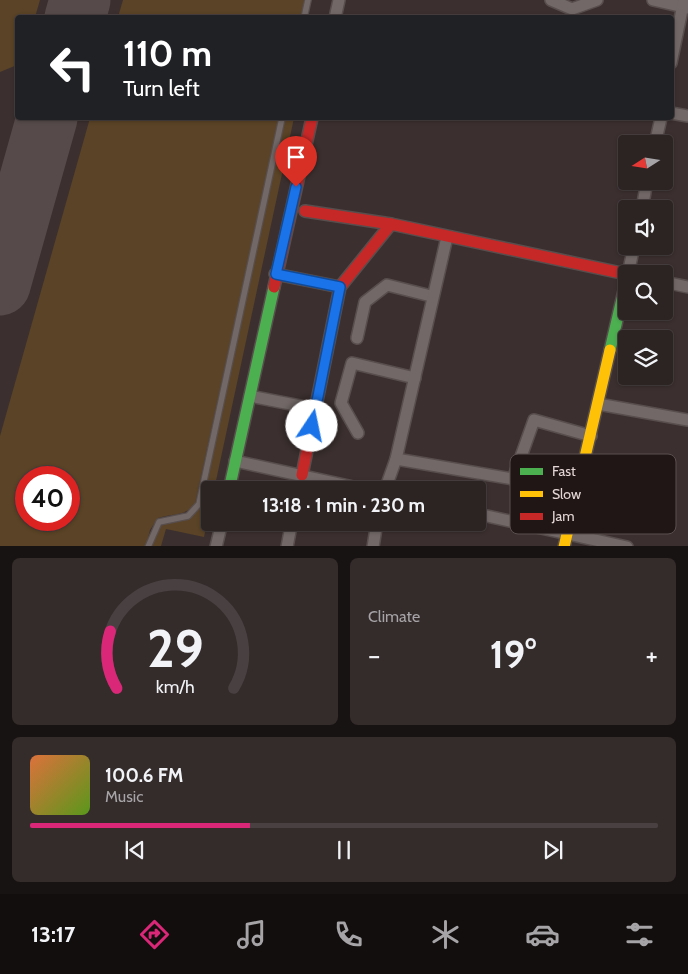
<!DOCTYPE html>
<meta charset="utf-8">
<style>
:root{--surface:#2c2323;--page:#342b2b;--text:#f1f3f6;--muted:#a6a4a6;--line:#484041;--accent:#db2777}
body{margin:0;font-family:Cabin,sans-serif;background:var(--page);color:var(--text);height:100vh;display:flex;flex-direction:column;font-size:19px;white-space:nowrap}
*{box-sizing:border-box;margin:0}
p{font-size:16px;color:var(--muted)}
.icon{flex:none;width:28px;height:28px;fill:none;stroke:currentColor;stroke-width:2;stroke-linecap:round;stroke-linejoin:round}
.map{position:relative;height:546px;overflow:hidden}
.sheet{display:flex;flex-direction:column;gap:12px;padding:12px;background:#181313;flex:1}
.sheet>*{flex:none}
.top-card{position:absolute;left:15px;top:15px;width:659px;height:105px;border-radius:5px;box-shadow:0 1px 4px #0004,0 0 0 1px var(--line);background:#202124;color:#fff;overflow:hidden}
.needle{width:32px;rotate:258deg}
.fabs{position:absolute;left:618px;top:135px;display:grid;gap:10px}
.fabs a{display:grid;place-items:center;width:55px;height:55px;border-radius:5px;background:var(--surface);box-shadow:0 1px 4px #0004,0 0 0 1px var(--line);font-size:25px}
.speed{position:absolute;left:15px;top:466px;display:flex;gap:10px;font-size:25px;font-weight:700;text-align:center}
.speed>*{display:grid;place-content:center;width:65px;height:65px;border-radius:50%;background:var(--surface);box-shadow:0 1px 4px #0004,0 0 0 1px var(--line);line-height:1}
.speed .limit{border:8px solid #d22;background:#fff;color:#111}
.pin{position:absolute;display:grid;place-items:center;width:42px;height:42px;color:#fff;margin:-51px -21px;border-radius:50% 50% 50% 0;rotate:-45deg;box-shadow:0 0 5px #0007}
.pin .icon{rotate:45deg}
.me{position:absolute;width:55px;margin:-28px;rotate:11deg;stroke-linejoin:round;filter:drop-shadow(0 0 4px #0008)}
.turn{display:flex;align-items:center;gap:18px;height:105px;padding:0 25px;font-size:22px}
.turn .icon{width:65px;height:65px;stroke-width:2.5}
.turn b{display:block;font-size:35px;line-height:42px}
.big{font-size:38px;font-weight:700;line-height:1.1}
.sheet .widget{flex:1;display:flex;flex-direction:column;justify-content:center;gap:8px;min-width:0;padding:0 18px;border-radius:8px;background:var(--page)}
.sheet .dial{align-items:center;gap:0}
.dial svg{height:130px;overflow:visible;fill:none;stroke:var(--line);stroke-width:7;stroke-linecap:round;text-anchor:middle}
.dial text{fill:var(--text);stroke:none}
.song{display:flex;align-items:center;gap:15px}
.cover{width:60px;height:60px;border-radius:8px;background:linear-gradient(135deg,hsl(20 70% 55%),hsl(90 70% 35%))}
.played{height:5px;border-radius:2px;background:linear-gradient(90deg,var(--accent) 35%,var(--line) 35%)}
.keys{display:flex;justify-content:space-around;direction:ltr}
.heat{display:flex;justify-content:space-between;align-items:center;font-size:28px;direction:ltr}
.sheet .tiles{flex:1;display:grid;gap:12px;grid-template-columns:1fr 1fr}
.widget:last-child{grid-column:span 2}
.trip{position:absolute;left:201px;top:481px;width:285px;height:50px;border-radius:5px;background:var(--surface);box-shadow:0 1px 4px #0004,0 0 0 1px var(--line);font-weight:700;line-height:50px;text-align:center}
.menu{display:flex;height:80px;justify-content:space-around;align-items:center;background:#120e0e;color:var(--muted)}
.menu .icon{width:35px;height:35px}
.menu .current{color:var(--accent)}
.menu b{font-size:22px;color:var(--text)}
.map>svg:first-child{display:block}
.green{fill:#5a4326;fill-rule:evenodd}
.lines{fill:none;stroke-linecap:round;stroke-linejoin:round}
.runway{stroke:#564b4a;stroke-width:61}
.lane-casing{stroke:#584e4d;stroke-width:8}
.street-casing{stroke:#584e4d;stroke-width:14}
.fast-casing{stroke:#584e4d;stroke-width:14}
.slow-casing{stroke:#584e4d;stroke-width:14}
.jam-casing{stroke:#584e4d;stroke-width:14}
.lane{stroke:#716867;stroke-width:5.5}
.street{stroke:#716867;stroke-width:11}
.fast{stroke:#4caf50;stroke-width:11}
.slow{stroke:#ffc107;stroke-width:11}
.jam{stroke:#c62828;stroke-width:11}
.route-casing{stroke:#114b97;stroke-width:12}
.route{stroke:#1a73e8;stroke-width:9}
.key{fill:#201616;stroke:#5b504f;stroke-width:1}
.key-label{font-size:14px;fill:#e4d6d5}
</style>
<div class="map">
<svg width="688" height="547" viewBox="0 0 688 547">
<rect width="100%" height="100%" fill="#3b2f2f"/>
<g class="green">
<path d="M 0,0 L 40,0 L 35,17 L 18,18 L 17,65 L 0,72 Z"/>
<path d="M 123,0 L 305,0 L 301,17 L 118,17 Z"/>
<path d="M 90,118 L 279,118 L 195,504 C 184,517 173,513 158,518 L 150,530 L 146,546 L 0,547 L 0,436 ZM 26,478 L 69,478 L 69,520 L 26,520 Z"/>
<path d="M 284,118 L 294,118 L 214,490 L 210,490 L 210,508 L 204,537 L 166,529 L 161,546 L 151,547 C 153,542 154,535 156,531 C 167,515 190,526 200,507 Z"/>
</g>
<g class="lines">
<g class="runway">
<path d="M 75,18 L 80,0"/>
<path d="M 0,285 L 47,118"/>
</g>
<g class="lane-casing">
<g id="lane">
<path d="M 304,18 L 308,0"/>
<path d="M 148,547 L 159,522 L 188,516 L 199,504 L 282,118"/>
</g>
</g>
<g class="street-casing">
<g id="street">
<path d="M 551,0 L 572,9 L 597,0"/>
<path d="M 653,0 L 688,8"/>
<path d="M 335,18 L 339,0"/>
<path d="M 671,63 L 684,0"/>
<path d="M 671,113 L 688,116"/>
<path d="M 655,144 L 661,118"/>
<path d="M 642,209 L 647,181"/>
<path d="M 275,274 L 340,287"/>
<path d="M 628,274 L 634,246"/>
<path d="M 664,282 L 688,287"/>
<path d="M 357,338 L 365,302 L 387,285 L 431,296"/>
<path d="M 250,396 L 316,409"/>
<path d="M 598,404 L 688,420"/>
<path d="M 358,433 L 341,403 L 352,363 L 415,378"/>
<path d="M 396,459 L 513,479 L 534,420 L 591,436"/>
<path d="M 235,461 L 367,490"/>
<path d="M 385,490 L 396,459 L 447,237"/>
<path d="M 478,514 L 627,547"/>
<path d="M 276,522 L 291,526 L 287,547"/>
<path d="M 216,547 L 222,522"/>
<path d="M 373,547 L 377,522"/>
</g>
</g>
<g class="fast-casing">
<g id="fast">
<path d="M 610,350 L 626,282"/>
<path d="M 229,490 L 274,287"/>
</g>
</g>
<g class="slow-casing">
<path id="slow" d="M 564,547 L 610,350"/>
</g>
<g class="jam-casing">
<g id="jam">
<path d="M 305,211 L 391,224 L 626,274"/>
<path d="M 274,287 L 312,118"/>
<path d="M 302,475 L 340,287 L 391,224"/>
</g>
</g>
<use href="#lane" class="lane"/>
<use href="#street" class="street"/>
<use href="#fast" class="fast"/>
<use href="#slow" class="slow"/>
<use href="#jam" class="jam"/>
</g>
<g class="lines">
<g class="route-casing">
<path id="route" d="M 296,187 L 276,274 L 340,287 L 312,426"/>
</g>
<use href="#route" class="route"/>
</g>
<rect x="510" y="454" width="166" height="80" rx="8" class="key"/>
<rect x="520" y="468" width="23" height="7" fill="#4caf50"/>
<rect x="520" y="491" width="23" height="6" fill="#ffc107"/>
<rect x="520" y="513" width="23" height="7" fill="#c62828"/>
<g class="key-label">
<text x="552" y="476">Fast</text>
<text x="552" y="499">Slow</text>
<text x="552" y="521">Jam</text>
</g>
</svg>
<div class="fabs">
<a><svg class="needle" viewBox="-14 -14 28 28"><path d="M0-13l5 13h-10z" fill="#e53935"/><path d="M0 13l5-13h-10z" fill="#a6a4a6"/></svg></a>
<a><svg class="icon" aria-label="sound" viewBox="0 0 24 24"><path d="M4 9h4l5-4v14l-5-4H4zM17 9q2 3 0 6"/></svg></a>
<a><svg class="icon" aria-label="search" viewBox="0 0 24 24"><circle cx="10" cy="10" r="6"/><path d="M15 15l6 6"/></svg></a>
<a><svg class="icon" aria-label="layers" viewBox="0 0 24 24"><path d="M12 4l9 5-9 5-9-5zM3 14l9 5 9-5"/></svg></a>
</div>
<div class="speed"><div class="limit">40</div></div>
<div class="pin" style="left:296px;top:187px;background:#d93025"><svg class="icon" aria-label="arrive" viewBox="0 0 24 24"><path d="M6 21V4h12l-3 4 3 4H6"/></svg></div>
<svg class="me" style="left:312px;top:426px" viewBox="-20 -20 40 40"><circle r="19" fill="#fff"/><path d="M0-13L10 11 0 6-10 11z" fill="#1a73e8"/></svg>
<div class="trip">13:18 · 1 min · 230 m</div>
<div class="top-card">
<div class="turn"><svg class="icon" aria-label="left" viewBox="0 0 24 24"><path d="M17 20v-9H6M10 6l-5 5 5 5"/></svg><div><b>110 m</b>Turn left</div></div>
</div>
</div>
<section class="sheet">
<div class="tiles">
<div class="widget dial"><svg viewBox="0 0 100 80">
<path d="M14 69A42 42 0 1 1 86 69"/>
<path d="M14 69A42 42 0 0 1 10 34" stroke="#db2777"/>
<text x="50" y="56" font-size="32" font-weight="700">29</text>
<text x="50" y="72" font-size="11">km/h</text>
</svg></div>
<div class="widget"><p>Climate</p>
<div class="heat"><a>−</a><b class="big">19°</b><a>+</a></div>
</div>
<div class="widget">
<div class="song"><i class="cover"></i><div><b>100.6 FM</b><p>Music</p></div></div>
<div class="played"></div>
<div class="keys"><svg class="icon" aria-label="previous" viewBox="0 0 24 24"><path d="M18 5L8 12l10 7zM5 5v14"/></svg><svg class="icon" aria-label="pause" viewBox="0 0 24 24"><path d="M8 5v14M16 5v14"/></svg><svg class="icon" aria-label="next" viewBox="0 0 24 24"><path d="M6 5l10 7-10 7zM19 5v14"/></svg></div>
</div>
</div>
</section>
<nav class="menu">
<b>13:17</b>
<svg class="icon current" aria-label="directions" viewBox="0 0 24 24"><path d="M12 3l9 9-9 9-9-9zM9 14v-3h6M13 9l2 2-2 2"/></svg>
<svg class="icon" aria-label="music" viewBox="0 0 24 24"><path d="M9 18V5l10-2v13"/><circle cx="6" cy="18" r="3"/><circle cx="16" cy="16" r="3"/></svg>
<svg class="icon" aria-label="phone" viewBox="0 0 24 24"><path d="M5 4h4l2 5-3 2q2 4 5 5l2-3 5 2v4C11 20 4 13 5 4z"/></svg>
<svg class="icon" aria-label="climate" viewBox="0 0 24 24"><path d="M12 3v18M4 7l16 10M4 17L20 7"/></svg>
<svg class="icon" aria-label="car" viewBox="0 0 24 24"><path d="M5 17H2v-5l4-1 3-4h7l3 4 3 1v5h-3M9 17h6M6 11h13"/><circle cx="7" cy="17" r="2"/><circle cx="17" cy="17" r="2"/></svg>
<svg class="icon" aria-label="filters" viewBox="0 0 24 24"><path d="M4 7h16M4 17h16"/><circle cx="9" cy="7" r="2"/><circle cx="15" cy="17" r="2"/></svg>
</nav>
